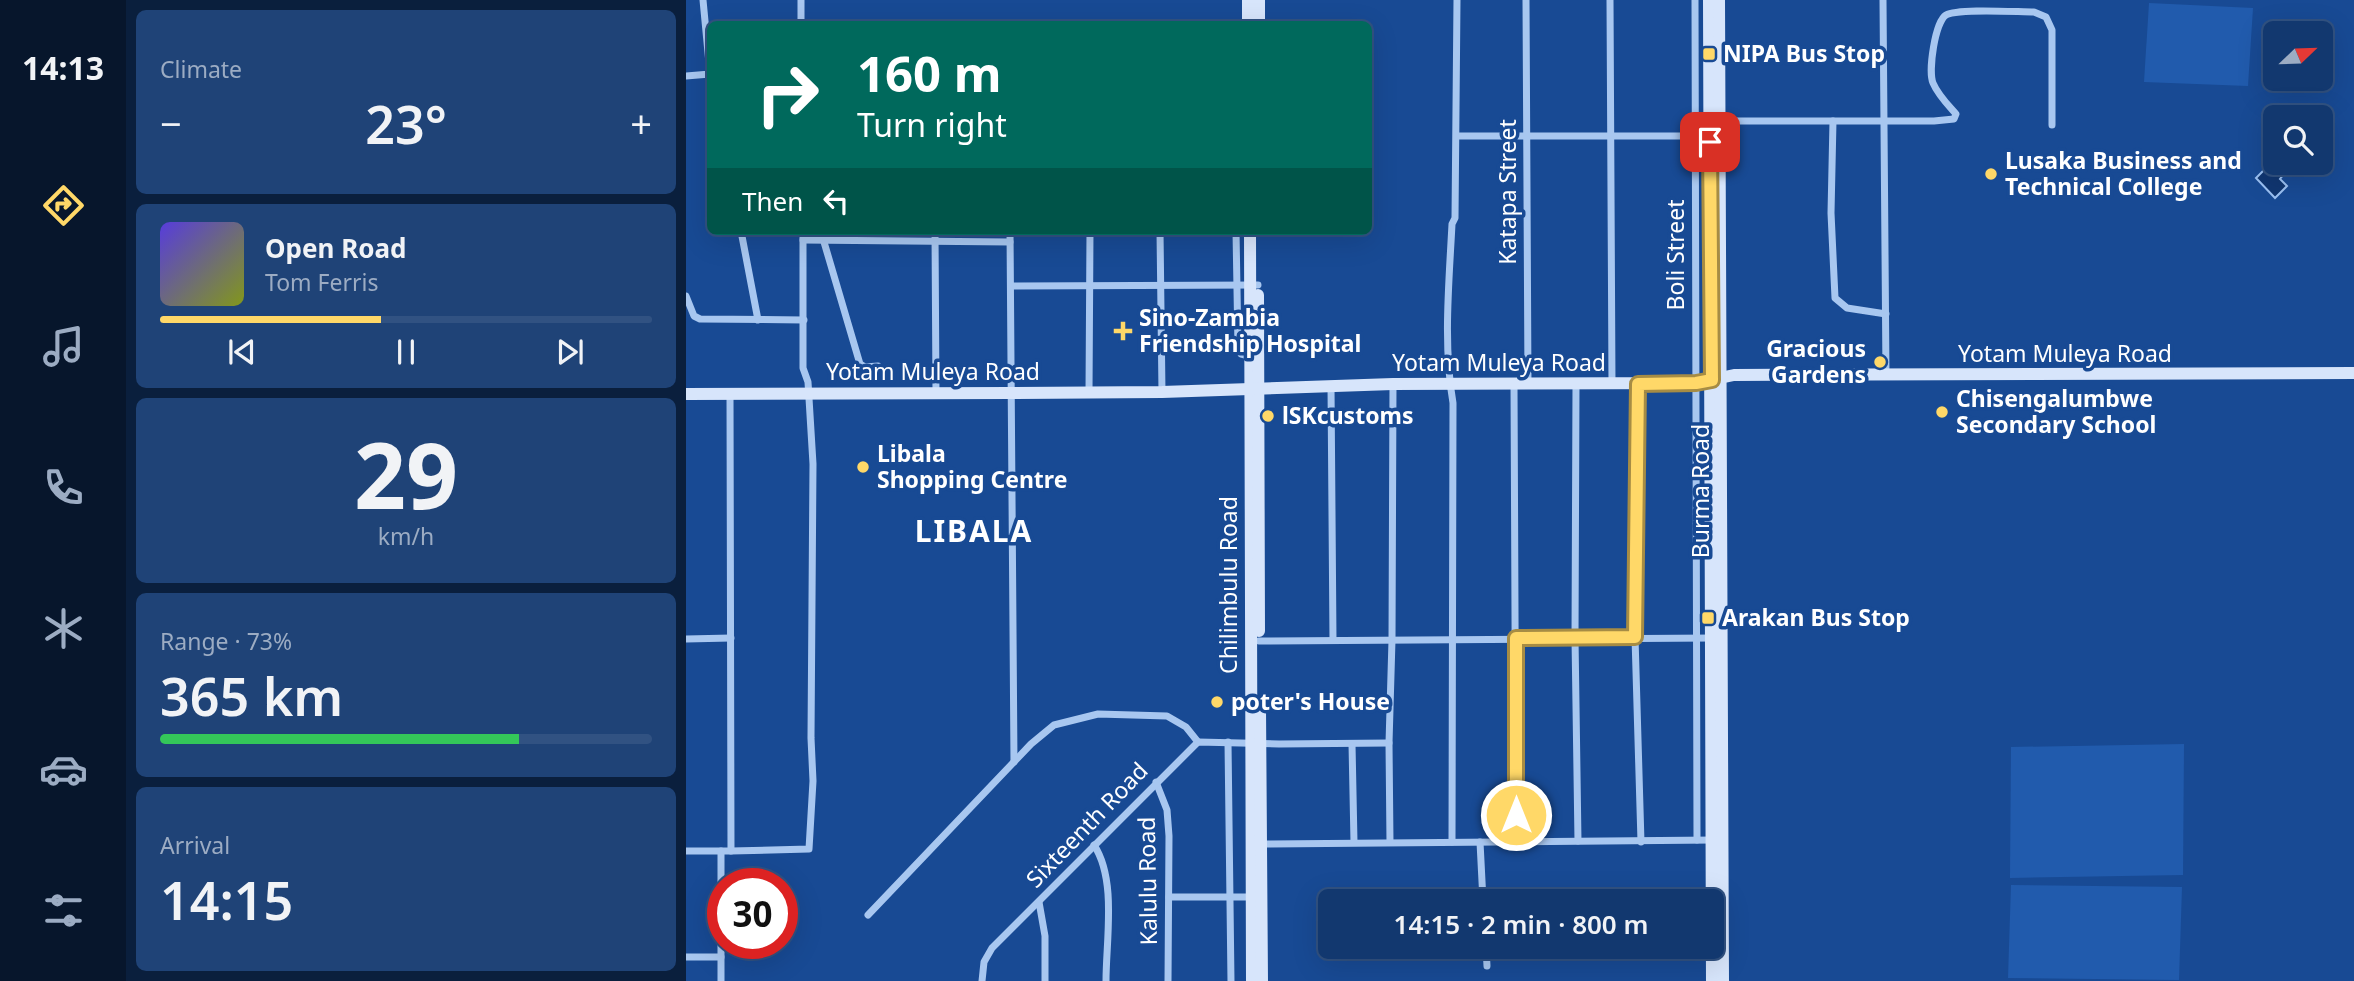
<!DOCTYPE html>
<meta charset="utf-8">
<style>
:root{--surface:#12386f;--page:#1f4377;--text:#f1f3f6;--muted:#9cacc3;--line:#315282;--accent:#ffd868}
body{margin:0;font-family:"Noto Sans",sans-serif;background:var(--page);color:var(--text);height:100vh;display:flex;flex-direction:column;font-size:26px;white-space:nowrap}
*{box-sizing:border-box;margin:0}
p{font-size:23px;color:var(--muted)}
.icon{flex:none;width:38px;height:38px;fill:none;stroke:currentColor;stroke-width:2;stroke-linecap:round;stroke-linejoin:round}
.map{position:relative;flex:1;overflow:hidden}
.panel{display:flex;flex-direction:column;gap:10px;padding:10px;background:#0a1f3d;width:560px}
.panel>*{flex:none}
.top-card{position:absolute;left:21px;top:21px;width:665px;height:214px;border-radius:10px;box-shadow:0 7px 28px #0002,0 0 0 2px var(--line);background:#00695c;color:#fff;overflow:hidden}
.needle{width:46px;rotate:67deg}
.controls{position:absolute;left:1577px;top:21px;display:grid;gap:14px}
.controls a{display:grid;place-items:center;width:70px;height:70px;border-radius:10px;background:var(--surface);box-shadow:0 7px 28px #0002,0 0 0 2px var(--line);font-size:35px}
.speed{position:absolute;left:21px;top:868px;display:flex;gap:14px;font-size:35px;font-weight:700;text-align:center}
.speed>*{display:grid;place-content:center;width:91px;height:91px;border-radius:50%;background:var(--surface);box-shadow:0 7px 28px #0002,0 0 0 2px var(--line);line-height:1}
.speed .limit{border:10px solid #d22;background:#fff;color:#111}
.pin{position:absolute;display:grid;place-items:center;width:60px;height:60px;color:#fff;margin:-30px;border-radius:14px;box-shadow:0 4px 10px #0006}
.me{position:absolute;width:77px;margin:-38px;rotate:0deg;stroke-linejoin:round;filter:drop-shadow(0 0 5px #0008)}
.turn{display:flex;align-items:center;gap:24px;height:147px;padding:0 35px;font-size:32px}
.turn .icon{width:91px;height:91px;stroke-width:2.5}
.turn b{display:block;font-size:49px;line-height:60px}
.then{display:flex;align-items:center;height:66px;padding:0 35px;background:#0003;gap:14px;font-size:26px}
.big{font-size:52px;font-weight:600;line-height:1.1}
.panel .tile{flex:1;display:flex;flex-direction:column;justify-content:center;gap:10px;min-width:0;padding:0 24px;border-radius:10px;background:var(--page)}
.panel .dial{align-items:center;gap:0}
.dial b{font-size:91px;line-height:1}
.song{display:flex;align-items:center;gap:21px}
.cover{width:84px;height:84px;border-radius:10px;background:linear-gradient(135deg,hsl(250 70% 55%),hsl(70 70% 35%))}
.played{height:7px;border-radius:4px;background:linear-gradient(90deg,var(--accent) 45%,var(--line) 45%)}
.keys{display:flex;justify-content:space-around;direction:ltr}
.heat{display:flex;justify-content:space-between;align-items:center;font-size:38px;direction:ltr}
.charge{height:10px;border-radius:5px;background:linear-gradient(90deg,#34c759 73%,var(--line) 0)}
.trip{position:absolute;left:632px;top:889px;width:406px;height:70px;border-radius:10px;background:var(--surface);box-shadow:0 7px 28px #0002,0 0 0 2px var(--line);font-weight:600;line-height:70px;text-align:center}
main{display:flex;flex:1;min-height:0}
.tabs{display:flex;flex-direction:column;width:126px;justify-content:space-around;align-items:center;background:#07162c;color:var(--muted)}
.tabs .icon{width:49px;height:49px}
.tabs .on{color:var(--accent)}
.tabs b{font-size:32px;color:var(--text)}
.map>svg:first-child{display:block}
.green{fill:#215bad}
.water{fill:#103671;stroke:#9bc1f3;stroke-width:2}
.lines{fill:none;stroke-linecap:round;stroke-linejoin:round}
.street{stroke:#a8c7f0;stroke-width:7}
.secondary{stroke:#d7e5fb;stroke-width:12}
.route-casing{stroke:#a68c44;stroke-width:18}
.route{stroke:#ffd868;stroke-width:12}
.poi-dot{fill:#ffd868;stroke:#184a94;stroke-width:2.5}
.labels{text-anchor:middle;stroke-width:7;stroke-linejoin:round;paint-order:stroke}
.poi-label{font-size:23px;font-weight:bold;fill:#fff;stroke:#184a94;text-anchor:start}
.street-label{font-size:23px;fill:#fff;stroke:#184a94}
.district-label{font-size:30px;font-weight:bold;letter-spacing:2px;fill:#fff;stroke:#184a94}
</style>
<main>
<nav class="tabs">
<b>14:13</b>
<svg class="icon on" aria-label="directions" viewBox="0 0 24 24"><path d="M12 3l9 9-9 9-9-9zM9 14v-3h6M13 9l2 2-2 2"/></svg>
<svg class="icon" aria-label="music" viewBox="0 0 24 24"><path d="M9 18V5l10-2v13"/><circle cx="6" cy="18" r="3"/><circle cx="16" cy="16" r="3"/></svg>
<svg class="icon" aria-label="phone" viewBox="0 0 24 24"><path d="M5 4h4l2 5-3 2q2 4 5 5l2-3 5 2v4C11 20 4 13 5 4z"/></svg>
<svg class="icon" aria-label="climate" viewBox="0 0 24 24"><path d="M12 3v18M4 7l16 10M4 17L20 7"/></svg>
<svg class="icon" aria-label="car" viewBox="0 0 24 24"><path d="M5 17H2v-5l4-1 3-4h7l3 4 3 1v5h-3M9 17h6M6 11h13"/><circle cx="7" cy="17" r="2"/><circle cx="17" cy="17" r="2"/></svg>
<svg class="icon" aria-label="filters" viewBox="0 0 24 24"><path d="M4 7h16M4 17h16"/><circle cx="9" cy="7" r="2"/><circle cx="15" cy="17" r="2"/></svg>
</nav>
<section class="panel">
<div class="tile"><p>Climate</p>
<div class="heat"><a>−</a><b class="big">23°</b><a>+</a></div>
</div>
<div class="tile">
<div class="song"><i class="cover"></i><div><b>Open Road</b><p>Tom Ferris</p></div></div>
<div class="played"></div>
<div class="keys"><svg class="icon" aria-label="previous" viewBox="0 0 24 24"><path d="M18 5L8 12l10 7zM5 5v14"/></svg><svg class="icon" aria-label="pause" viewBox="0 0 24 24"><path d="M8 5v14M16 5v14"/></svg><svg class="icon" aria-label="next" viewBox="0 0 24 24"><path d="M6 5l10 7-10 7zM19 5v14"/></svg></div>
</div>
<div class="tile dial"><b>29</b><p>km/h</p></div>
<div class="tile"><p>Range · 73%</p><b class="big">365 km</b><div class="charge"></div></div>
<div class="tile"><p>Arrival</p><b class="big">14:15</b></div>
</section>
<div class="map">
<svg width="1668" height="981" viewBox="0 0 1668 981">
<rect width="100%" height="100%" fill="#184a94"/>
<g class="green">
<path d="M 1463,3 L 1567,8 L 1562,86 L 1458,82 Z"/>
<path d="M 1498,744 L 1497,875 L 1324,878 L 1325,747 Z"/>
<path d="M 1325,885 L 1496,887 L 1493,980 L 1322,978 Z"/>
</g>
<path class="water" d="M 1581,167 L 1587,173 L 1593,168 L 1598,174 L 1594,179 L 1601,186 L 1589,198 L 1570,178 Z"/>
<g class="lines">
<g class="street">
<path d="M 115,0 L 115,24"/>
<path d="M 840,0 L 842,384"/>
<path d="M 924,0 L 926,384"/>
<path d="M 1009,0 L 1011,840"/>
<path d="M 1197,0 L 1200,376"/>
<path d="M 0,76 L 24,74 L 17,0"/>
<path d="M 1033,121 L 1248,121 L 1268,119 L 1270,114 C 1262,105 1252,95 1247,83 C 1242,71 1249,22 1260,15 C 1272,8 1331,12 1348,12 L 1360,17 L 1366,30 L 1366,125"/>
<path d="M 1147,121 L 1145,213 L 1149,298 L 1161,308 L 1200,314"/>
<path d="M 771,136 L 1024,136"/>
<path d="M 55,231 L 72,320"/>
<path d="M 249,231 L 250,394"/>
<path d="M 324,231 L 328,762"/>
<path d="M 474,231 L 476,392"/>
<path d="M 550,231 L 552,347 L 555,354 L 563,356"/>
<path d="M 117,240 L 324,242"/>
<path d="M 138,242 L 174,364 L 179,367 L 192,366"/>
<path d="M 325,286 L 572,285"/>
<path d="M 0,296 L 8,316 L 14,319 L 118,320"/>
<path d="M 828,384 L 830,842"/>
<path d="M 890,384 L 889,638 L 892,841"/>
<path d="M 952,384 L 949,637 L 955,842"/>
<path d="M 645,386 L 647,640"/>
<path d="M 403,392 L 404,231"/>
<path d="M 0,639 L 45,638"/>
<path d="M 573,641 L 1028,638"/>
<path d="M 542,742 L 545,981"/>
<path d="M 666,744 L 668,842"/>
<path d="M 470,782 L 481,810 L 483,836 L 482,981"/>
<path d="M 704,842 L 703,743 L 706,640 L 707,384"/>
<path d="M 766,842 L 767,403 C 757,345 763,283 766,224 L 769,218 L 771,0"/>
<path d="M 794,842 L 797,901"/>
<path d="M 575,844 L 1028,840"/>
<path d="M 408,845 C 431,880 420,940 420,981"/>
<path d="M 0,851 L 45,851 L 44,393"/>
<path d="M 35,851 L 35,981"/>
<path d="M 45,851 L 123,849 L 127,781 L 125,738 L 127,464 L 122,382 L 117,368 L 117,231"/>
<path d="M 483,897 L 566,897"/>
<path d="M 353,902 L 359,936 L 359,981"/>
<path d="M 182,915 L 345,744 L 368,725 L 412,714 L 481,716 L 500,727 L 512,742"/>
<path d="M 800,947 L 801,966"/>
<path d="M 0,957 L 35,957"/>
<path d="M 296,981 L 298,962 L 306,948 L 512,742 L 593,744 L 703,743"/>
</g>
<g class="secondary">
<path d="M 562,0 L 562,24"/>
<path d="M 1023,0 L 1026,981"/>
<path d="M 1033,0 L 1037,981"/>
<path d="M 573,24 L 573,0"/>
<path d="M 564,231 L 566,981"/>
<path d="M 572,295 L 573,631"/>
<path d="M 0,394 L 325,393 L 476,392 L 707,384 L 1010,383 L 1048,375 L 1668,373"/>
<path d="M 574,708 L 576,981"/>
</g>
</g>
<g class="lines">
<g class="route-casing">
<path id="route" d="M 830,815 L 830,638 L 949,637 L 952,384 L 1010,383 L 1026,380 L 1024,142"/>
</g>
<use href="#route" class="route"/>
</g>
<g class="poi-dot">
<rect x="1016" y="47" width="14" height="14" rx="3.5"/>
<circle cx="1305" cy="174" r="7"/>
<path d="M433.5 320.5h7v7h7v7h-7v7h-7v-7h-7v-7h7z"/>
<circle cx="1194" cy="362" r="7"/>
<circle cx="1256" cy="412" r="7"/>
<circle cx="582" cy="416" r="7"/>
<circle cx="177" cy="467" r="7"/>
<rect x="1015" y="611" width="14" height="14" rx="3.5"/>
<circle cx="531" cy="702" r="7"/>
</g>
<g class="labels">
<g class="poi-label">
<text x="1037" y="62">NIPA Bus Stop</text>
<text x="1319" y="169">Lusaka Business and<tspan x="1319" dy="26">Technical College</tspan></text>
<text x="453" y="326">Sino-Zambia<tspan x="453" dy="26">Friendship Hospital</tspan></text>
<text x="1180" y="357" text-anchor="end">Gracious<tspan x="1180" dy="26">Gardens</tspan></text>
<text x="1270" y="407">Chisengalumbwe<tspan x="1270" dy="26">Secondary School</tspan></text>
<text x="596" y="424">lSKcustoms</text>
<text x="191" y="462">Libala<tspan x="191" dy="26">Shopping Centre</tspan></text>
<text x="1036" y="626">Arakan Bus Stop</text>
<text x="545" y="710">poter's House</text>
</g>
<g class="street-label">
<text transform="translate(822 192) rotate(-90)" y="8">Katapa Street</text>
<text transform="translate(990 255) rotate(-90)" y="8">Boli Street</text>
<text x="1379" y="362">Yotam Muleya Road</text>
<text x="813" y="371">Yotam Muleya Road</text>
<text x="247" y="380">Yotam Muleya Road</text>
<text transform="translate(1015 491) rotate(-90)" y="8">Burma Road</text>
<text transform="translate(543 585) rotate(-90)" y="8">Chilimbulu Road</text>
<text transform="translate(401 825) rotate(-46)" y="8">Sixteenth Road</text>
<text transform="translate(462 881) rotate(-91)" y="8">Kalulu Road</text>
</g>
<g class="district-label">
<text x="288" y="542">LIBALA</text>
</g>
</g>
</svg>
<div class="controls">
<a><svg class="needle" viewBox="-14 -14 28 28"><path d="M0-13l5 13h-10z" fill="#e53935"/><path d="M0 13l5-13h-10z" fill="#9cacc3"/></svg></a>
<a><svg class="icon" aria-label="search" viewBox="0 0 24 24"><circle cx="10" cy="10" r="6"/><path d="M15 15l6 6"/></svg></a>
</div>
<div class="speed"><div class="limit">30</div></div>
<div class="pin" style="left:1024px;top:142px;background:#d93025"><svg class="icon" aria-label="arrive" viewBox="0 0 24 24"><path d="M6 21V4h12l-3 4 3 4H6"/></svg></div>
<svg class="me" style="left:830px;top:815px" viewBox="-20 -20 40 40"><circle r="17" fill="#ffd868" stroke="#fff" stroke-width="3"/><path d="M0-11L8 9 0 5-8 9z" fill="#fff"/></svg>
<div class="trip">14:15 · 2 min · 800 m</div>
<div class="top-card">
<div class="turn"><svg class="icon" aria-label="right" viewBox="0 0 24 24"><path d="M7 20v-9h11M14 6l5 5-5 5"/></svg><div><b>160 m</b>Turn right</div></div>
<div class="then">Then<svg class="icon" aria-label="left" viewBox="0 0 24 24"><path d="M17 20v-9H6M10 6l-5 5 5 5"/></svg></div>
</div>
</div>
</main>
